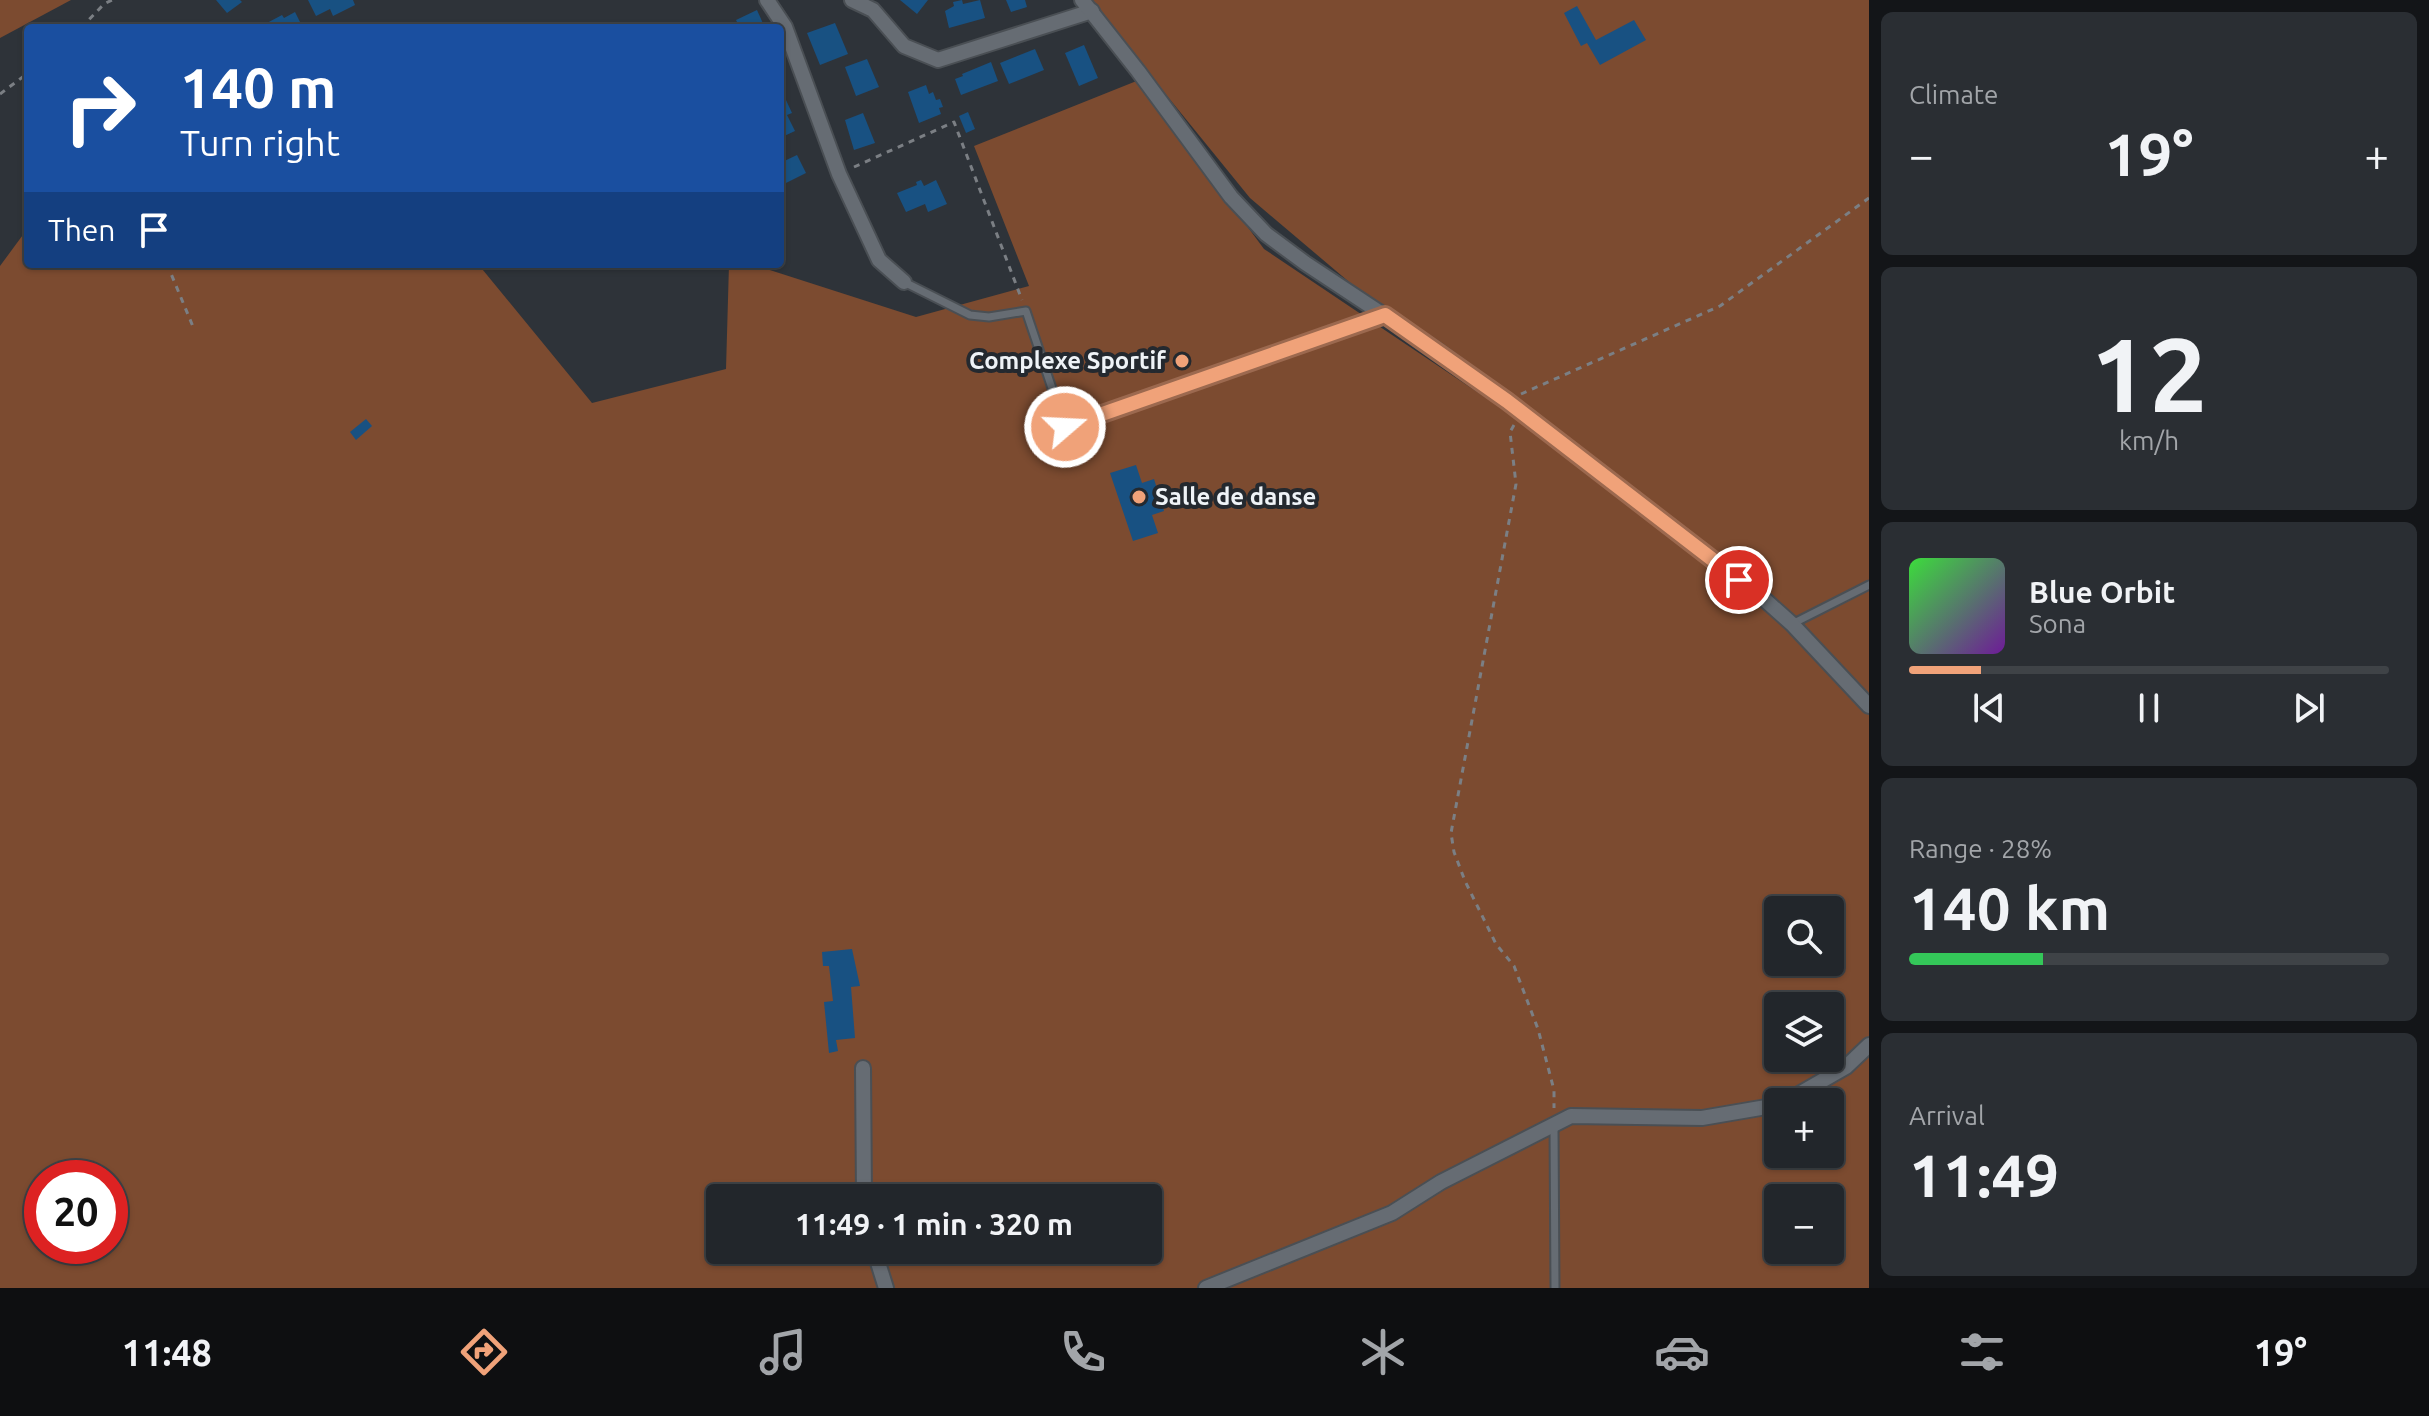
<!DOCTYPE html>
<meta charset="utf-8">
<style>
:root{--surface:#22262b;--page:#2a2e33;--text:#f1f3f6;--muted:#a2a5a9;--line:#3f4347;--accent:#f0a279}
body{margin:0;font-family:Ubuntu,sans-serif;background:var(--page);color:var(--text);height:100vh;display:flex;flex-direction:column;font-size:30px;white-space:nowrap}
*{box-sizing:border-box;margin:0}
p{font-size:26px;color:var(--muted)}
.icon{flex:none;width:44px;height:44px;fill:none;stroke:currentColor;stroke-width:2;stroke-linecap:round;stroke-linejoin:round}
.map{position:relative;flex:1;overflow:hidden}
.drawer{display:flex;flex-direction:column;gap:12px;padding:12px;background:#131518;width:560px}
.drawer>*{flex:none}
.hud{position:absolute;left:24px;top:24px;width:760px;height:244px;border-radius:8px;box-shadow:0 2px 6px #0004,0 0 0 2px var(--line);background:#1a4fa0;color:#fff;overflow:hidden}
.fabs{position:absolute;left:1764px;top:896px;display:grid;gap:16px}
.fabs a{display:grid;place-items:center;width:80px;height:80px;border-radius:8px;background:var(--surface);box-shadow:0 2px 6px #0004,0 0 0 2px var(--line);font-size:40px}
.speed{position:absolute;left:24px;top:1160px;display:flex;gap:16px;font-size:40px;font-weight:700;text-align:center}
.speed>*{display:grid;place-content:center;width:104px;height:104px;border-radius:50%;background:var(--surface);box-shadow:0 2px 6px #0004,0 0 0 2px var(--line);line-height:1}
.speed .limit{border:12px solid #d22;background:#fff;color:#111}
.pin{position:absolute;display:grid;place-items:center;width:68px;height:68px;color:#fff;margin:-34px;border:4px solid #fff;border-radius:50%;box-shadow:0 2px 8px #0007}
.me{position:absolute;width:88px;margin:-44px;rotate:71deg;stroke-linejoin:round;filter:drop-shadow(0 0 6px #0008)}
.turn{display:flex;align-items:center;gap:28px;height:168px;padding:0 24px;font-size:36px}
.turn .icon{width:104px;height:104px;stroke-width:2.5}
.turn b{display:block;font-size:56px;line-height:68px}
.then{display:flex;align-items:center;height:76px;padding:0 24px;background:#0003;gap:16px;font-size:30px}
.big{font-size:60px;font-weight:700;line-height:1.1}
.drawer .widget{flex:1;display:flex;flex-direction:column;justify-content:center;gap:12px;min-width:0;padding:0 28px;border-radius:12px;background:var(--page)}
.drawer .dial{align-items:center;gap:0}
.dial b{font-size:104px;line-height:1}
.song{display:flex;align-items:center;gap:24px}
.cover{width:96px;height:96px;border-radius:12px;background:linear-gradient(135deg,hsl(120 70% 55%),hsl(280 70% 35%))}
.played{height:8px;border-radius:4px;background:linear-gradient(90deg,var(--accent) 15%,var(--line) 15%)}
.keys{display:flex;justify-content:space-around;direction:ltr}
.heat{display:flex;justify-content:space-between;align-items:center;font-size:44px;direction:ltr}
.charge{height:12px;border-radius:6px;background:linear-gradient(90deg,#34c759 28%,var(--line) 0)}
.trip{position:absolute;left:706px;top:1184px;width:456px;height:80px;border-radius:8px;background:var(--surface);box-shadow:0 2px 6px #0004,0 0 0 2px var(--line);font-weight:700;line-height:80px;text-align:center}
.tab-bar{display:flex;height:128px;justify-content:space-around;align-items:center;background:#0e0f11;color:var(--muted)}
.tab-bar .icon{width:56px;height:56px}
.tab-bar .active{color:var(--accent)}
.tab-bar b{font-size:36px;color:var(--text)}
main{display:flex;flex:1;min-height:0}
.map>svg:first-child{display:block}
.green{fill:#7c4b30;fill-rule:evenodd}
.building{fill:#185182}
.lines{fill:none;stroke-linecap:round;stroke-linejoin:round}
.lane-casing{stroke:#4a4f54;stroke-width:11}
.street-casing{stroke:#4a4f54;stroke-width:18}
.path{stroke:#7b7f84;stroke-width:3;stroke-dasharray:6 6;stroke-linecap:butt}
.lane{stroke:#666c73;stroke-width:7}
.street{stroke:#666c73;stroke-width:14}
.route-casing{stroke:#9c694f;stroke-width:20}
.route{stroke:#f0a279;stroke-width:14}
.poi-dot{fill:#f0a279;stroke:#24292f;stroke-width:3}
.labels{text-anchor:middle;stroke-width:8;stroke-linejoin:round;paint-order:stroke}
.poi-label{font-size:24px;font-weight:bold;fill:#eff3f7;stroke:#24292f;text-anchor:end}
</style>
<main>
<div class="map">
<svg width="1869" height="1288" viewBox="0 0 1869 1288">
<rect width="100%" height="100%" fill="#2e3339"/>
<g class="green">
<path d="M 0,0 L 71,0 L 0,38 Z"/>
<path d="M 1089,0 L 1869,0 L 1869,1288 L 0,1288 L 0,266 L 28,228 L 28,264 L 478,264 L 592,403 L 726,369 L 729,264 L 751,264 L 916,317 L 1029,286 L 974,146 L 1139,80 L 1264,249 L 1486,398 L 1250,198 ZM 1778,910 L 1830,910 L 1830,962 L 1778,962 ZM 1778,1006 L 1830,1006 L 1830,1058 L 1778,1058 ZM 1778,1102 L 1830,1102 L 1830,1154 L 1778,1154 ZM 42,1178 L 110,1178 L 110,1246 L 42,1246 ZM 720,1198 L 1148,1198 L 1148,1250 L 720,1250 ZM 1778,1198 L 1830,1198 L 1830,1250 L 1778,1250 Z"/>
</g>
<g class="building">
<path d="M 216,0 L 240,0 L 242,2 L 227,13 Z"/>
<path d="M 308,0 L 353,0 L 355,5 L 333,16 L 330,9 L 316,16 Z"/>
<path d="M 900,0 L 928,0 L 917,14 Z"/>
<path d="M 962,0 L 963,4 L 980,0 L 985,18 L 949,28 L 945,11 L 954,6 L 953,2 Z"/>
<path d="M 1006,0 L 1025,0 L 1027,7 L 1011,12 Z"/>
<path d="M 1577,6 L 1596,40 L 1634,20 L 1646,40 L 1600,65 L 1587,43 L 1581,46 L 1564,13 Z"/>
<path d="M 757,10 L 765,28 L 740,28 L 736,20 Z"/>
<path d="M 295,12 L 303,28 L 268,28 L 265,24 L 282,15 L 284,18 Z"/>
<path d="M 835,23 L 848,54 L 820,65 L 807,33 Z"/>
<path d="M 1084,45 L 1098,78 L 1079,86 L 1065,53 Z"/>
<path d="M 1035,49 L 1044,70 L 1009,84 L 1000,63 Z"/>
<path d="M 867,59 L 879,87 L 856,96 L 845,67 Z"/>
<path d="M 991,62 L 998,81 L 961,95 L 955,79 L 963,76 L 962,74 Z"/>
<path d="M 926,85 L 929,94 L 933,92 L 936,100 L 940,99 L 943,107 L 939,108 L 941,114 L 919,123 L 908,92 Z"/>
<path d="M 786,100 L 792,113 L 787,115 L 795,131 L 780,138 L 780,103 Z"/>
<path d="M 968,112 L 975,129 L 966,133 L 959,116 Z"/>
<path d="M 863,113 L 875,143 L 854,150 L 845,120 Z"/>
<path d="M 797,155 L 806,173 L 784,184 L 780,174 L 780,163 Z"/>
<path d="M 921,180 L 924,186 L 936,180 L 947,204 L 928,212 L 925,204 L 906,212 L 897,193 L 917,185 L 916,182 Z"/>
<path d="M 366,419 L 372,426 L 356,440 L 350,432 Z"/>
<path d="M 1136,465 L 1142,483 L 1154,479 L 1164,511 L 1152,515 L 1158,533 L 1133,541 L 1110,473 Z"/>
<path d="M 852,949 L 860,986 L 851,987 L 855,1038 L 836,1040 L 838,1051 L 829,1053 L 824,1002 L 833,1001 L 829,966 L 823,966 L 822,952 Z"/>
</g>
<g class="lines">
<g class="lane-casing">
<g id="lane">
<path d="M 904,282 L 970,315 L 989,317 L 1026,311 L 1065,427 L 1384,316"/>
<path d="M 1792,624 L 1869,585"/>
<path d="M 1554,1126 L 1555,1288"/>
</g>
</g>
<g class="street-casing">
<g id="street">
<path d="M 767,0 L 785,27 L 839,174 L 879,260 L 904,282"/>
<path d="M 852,0 L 873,10 L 904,46 L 938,60 L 1092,11"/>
<path d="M 1082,0 L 1138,71 L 1231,197 L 1266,234 L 1305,263 L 1438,351 L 1507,401 L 1764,599 L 1792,624 L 1869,706"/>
<path d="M 863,1068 L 864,1198"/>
<path d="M 1785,1102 L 1846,1067 L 1869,1045"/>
<path d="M 874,1250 L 886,1288"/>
<path d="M 1206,1288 L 1392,1213 L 1441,1182 L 1571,1116 L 1702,1118 L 1778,1105"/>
</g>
</g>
<g class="path">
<path d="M 81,28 L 104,4 L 112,0"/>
<path d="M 0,94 L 28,73"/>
<path d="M 854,167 L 954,122 L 1022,300"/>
<path d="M 167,264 L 194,329"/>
<path d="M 1521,394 L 1720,306 L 1869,198"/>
<path d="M 1514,425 L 1510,432 L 1516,484 L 1451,833 L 1454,852 L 1465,881 L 1496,944 L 1514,966 L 1538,1029 L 1554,1090 L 1554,1108"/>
</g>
<use href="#lane" class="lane"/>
<use href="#street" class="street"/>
</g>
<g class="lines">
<g class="route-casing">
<path id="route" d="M 1065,427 L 1385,315 L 1507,401 L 1739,580"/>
</g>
<use href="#route" class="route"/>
</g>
<g class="poi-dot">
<circle cx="1182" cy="361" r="8"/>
<circle cx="1139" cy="497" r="8"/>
</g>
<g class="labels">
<g class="poi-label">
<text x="1166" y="369">Complexe Sportif</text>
<text x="1155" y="505" text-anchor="start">Salle de danse</text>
</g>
</g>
</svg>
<div class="fabs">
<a><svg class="icon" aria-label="search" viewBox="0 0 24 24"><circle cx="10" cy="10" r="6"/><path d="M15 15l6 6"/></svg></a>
<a><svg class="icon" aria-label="layers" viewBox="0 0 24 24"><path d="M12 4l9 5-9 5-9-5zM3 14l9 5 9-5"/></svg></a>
<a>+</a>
<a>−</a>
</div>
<div class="speed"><div class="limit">20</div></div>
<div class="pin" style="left:1739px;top:580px;background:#d93025"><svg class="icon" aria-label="arrive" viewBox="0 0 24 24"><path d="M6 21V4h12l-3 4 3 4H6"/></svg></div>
<svg class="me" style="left:1065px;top:427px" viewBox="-20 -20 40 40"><circle r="17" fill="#f0a279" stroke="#fff" stroke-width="3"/><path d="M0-11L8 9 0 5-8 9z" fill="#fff"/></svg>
<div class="trip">11:49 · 1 min · 320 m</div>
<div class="hud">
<div class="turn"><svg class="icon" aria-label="right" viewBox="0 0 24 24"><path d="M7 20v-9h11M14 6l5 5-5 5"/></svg><div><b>140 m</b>Turn right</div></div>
<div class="then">Then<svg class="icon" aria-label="arrive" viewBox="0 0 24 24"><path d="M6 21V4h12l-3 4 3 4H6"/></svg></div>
</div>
</div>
<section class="drawer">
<div class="widget"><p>Climate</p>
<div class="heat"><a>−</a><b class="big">19°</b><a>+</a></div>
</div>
<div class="widget dial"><b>12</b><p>km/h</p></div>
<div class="widget">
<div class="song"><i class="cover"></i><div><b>Blue Orbit</b><p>Sona</p></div></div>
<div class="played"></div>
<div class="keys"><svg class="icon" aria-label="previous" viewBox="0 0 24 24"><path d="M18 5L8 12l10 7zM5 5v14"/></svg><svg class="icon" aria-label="pause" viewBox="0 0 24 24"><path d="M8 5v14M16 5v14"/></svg><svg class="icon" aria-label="next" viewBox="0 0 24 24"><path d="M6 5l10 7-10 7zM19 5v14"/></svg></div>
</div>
<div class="widget"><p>Range · 28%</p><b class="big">140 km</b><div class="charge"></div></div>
<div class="widget"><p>Arrival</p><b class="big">11:49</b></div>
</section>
</main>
<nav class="tab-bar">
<b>11:48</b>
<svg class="icon active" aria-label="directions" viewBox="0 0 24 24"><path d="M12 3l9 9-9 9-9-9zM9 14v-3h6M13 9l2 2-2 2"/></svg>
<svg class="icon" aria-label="music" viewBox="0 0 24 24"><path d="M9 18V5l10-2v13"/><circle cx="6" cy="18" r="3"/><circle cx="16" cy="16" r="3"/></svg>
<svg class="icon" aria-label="phone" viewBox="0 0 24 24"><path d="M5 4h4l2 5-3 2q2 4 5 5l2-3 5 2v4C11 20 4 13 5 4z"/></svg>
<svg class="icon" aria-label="climate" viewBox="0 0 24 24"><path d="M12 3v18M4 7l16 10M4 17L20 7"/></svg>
<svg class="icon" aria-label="car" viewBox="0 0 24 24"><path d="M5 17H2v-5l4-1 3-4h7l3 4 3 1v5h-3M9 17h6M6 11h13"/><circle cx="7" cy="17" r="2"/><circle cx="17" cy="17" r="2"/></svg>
<svg class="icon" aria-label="filters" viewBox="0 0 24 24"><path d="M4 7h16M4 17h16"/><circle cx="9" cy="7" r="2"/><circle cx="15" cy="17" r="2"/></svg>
<b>19°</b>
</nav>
